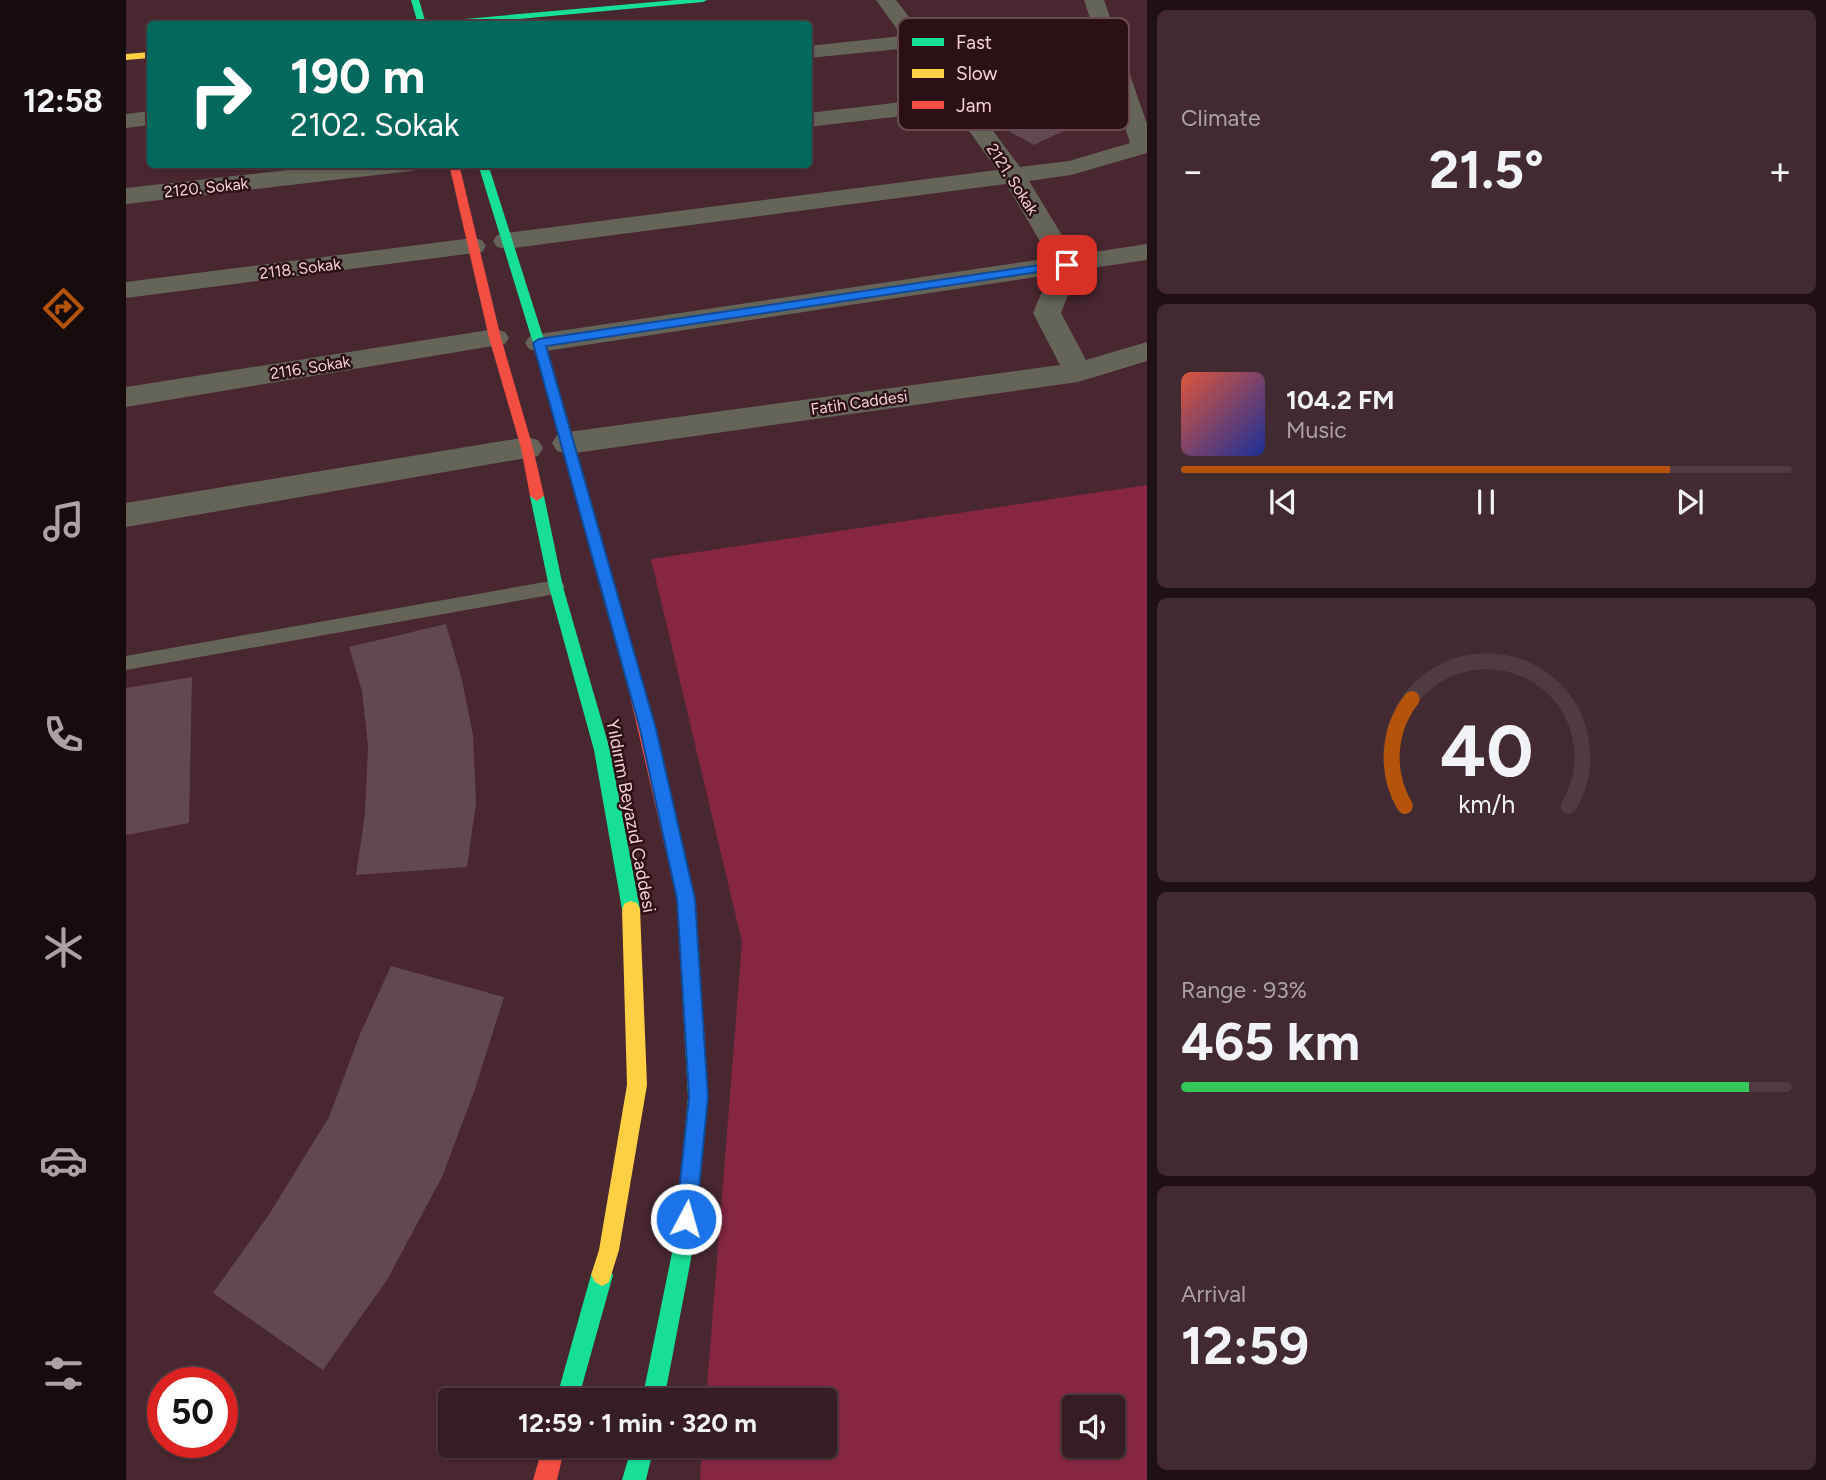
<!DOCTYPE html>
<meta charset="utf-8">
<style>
:root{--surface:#361d24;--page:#412a31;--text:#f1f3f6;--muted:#aaa2a6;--line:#503b41;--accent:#b45309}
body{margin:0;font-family:Figtree,sans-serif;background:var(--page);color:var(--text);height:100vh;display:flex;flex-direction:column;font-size:26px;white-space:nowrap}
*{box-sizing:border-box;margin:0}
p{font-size:23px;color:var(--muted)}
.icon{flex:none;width:38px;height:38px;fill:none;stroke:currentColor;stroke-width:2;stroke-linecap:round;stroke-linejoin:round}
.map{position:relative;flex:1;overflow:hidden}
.details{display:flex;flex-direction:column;gap:10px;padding:10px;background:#1e1014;width:679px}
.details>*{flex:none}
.hud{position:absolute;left:21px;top:21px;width:665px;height:147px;border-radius:7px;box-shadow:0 2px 5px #0004,0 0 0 2px var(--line);background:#00695c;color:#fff;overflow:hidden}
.controls{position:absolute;left:936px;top:1395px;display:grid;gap:14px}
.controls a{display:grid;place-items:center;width:63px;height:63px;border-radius:7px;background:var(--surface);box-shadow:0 2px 5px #0004,0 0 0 2px var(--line);font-size:35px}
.speed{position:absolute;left:21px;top:1367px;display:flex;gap:14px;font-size:35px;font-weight:700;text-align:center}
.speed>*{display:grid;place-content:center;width:91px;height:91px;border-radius:50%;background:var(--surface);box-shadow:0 2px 5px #0004,0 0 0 2px var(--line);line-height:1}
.speed .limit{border:10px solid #d22;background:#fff;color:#111}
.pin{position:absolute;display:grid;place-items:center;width:60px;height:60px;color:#fff;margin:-30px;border-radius:14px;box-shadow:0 4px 10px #0006}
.me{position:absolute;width:77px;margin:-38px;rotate:6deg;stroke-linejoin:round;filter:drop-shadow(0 0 5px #0008)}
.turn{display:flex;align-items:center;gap:24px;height:147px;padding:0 28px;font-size:32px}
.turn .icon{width:91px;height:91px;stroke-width:2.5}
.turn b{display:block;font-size:49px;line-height:60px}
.big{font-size:52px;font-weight:700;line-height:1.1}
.details .widget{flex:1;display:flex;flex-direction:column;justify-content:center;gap:10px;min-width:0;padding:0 24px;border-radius:10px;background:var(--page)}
.details .dial{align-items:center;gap:0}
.dial svg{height:182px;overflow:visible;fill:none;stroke:var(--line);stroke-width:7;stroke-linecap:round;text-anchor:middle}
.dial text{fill:var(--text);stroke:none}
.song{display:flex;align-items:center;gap:21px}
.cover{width:84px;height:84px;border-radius:10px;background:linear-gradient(135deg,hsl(10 70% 55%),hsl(230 70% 35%))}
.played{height:7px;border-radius:4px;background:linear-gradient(90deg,var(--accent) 80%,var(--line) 80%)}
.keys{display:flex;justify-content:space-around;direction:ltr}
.heat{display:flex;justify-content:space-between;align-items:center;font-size:38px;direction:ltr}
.charge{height:10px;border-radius:5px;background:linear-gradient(90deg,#34c759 93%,var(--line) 0)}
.trip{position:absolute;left:312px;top:1388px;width:399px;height:70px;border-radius:7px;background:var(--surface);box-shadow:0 2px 5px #0004,0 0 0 2px var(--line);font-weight:700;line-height:70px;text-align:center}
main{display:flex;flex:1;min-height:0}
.menu{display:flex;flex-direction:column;width:126px;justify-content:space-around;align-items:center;background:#160c0e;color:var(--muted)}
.menu .icon{width:49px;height:49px}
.menu .active{color:var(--accent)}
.menu b{font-size:32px;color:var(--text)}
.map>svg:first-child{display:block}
.green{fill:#862643;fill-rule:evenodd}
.building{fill:#624852}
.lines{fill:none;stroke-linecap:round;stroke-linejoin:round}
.lane{fill:#646459;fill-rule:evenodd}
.street{fill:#646459;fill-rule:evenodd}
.fast{fill:#16e098;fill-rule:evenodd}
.slow{fill:#ffcf43;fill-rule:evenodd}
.jam{fill:#f24e42;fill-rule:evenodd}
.route{fill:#1a73e8;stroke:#114b97;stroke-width:2}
.labels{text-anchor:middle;stroke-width:5;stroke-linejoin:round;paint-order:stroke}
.far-street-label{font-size:16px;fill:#f7d0d6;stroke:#2b1016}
.street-label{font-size:18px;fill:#f7d0d6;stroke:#2b1016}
.key{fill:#2b1016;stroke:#684a50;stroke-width:2}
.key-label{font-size:19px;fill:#f7d0d6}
</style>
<main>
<nav class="menu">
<b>12:58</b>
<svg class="icon active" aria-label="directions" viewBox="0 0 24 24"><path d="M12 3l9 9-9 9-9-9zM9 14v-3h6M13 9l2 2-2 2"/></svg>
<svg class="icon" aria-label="music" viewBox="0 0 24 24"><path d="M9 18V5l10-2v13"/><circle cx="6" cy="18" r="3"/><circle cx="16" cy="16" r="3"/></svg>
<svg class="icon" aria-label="phone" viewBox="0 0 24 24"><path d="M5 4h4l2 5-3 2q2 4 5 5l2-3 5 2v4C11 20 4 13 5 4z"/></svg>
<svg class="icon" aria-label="climate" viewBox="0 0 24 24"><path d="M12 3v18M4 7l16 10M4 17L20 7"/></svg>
<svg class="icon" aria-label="car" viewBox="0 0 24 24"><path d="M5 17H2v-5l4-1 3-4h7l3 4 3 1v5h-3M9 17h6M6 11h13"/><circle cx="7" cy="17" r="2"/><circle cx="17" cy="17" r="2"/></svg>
<svg class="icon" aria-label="filters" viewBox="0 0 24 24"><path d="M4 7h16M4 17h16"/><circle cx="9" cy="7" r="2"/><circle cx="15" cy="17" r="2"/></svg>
</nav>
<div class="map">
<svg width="1021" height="1480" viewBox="0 0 1021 1480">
<rect width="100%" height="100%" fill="#482730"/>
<path class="green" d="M 1021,485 L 1021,1480 L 574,1480 L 576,1446 L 698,1446 L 698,1400 L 580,1400 L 616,942 L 525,559 ZM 948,1407 L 987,1407 L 987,1446 L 948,1446 Z"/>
<g class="building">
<path d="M 920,102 L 959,121 L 908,145 L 870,124 Z"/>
<path d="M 320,624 L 336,680 L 347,735 L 350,803 L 341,867 L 230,875 L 239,814 L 242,745 L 236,691 L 223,647 Z"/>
<path d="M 66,677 L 63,823 L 0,835 L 0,688 Z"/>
<path d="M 265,966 L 378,997 L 349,1089 L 316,1177 L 261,1280 L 197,1370 L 87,1293 L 144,1213 L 203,1117 L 234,1034 Z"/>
</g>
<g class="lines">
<path class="lane" d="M 430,580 L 436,582 L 439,587 L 436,592 L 430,594 L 0,670 L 0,656 Z"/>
<g class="street">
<path d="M 750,0 L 770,0 L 796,34 L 964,18 L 958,0 L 978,0 L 1021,124 L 1021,153 L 945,175 L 903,181 L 948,255 L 1021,244 L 1021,260 L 952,270 L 935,313 L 960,360 L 1021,342 L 1021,361 L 952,382 L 442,454 L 431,451 L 426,443 L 431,435 L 442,432 L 934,365 L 907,313 L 923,275 L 413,352 L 403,349 L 399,343 L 403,337 L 413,334 L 924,258 L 880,184 L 380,249 L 371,247 L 367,241 L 371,235 L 380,233 L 871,170 L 828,110 L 682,127 L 682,113 L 819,97 L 784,48 L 682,58 L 682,46 L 776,36 ZM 968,30 L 1004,143 L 943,161 L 894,167 L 804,46 Z"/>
<path d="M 24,111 L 24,125 L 0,128 L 0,114 Z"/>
<path d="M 215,164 L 297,164 L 294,169 L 285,171 L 0,204 L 0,188 Z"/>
<path d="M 347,238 L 356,240 L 360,246 L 356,252 L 0,298 L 0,282 Z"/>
<path d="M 369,329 L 379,332 L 383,338 L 379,344 L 0,407 L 0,387 Z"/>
<path d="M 401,437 L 412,440 L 417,448 L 412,456 L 0,527 L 0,503 Z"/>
</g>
<g class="fast">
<path d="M 285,0 L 293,0 L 300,24 L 292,24 Z"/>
<path d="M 550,0 L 581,0 L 577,2 L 338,24 L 312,24 L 316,21 Z"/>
<path d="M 352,164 L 362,164 L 419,343 L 519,692 L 516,696 L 506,696 L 503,692 L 407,343 Z"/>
<path d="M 411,491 L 418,496 L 437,587 L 484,750 L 514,909 L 511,915 L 505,917 L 499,915 L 496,909 L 468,750 L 423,587 L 404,496 Z"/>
<path d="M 564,962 L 570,965 L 573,971 L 582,1097 L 568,1243 L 538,1400 L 516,1400 L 548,1243 L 562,1097 L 555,971 L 558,965 Z"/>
<path d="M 476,1264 L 483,1268 L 487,1275 L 452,1400 L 430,1400 L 465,1275 L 469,1268 Z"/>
<path d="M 506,1446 L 528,1446 L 520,1480 L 496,1480 Z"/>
</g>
<g class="slow">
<path d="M 24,52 L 24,58 L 0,60 L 0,54 Z"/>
<path d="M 505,901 L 511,903 L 514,909 L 521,1085 L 493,1250 L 483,1282 L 476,1286 L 469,1282 L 465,1275 L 473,1250 L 501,1085 L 496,909 L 499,903 Z"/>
</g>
<g class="jam">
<path d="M 323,164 L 333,164 L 375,338 L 407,448 L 418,496 L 411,501 L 404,496 L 395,448 L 363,338 Z"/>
<path d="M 511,686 L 516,688 L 519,692 L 569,899 L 573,971 L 570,977 L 564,980 L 558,977 L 555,971 L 551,899 L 503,692 L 506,688 Z"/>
<path d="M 417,1446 L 439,1446 L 431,1480 L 407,1480 Z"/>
</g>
</g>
<path class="route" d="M 941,261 L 947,265 L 945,267 L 420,346 L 530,729 L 569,899 L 582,1097 L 570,1219 L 567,1226 L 560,1229 L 553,1226 L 550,1219 L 563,1097 L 551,899 L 514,729 L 407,343 L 413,339 Z"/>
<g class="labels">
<g class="far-street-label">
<text transform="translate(887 179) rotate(57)" y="6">2121. Sokak</text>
<text transform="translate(80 187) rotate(-6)" y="6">2120. Sokak</text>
<text transform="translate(174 268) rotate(-7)" y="6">2118. Sokak</text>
<text transform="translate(184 367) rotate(-9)" y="6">2116. Sokak</text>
<text transform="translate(733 402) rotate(-8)" y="6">Fatih Caddesi</text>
</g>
<g class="street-label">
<text transform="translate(505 816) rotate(79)" y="6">Yıldırım Beyazıd Caddesi</text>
</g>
</g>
<rect x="772" y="18" width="231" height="112" rx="10" class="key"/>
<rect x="786" y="38" width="32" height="8" fill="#16e098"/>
<rect x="786" y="69" width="32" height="9" fill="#ffcf43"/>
<rect x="786" y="101" width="32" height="8" fill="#f24e42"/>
<g class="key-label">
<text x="830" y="49">Fast</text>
<text x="830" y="80">Slow</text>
<text x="830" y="112">Jam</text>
</g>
</svg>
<div class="controls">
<a><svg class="icon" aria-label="sound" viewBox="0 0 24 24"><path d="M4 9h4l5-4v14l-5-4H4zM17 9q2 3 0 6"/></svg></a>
</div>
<div class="speed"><div class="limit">50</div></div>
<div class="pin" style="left:941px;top:265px;background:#d93025"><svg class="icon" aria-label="arrive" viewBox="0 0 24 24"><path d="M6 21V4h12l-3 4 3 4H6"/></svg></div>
<svg class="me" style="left:560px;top:1219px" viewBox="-20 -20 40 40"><circle r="17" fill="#1a73e8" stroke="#fff" stroke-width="3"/><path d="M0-11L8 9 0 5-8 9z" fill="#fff"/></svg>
<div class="trip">12:59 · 1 min · 320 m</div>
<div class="hud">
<div class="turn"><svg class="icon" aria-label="right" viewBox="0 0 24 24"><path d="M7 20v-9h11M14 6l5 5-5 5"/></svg><div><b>190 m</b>2102. Sokak</div></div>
</div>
</div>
<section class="details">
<div class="widget"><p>Climate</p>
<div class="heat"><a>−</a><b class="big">21.5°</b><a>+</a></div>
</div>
<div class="widget">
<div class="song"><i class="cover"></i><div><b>104.2 FM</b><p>Music</p></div></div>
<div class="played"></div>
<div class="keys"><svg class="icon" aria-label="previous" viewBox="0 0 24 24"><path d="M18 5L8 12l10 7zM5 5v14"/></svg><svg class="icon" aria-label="pause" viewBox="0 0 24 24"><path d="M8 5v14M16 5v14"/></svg><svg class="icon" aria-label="next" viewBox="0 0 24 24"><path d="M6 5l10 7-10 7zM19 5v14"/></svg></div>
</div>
<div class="widget dial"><svg viewBox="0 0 100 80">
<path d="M14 69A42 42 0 1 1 86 69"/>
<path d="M14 69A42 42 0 0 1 17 22" stroke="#b45309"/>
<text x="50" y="56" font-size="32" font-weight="700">40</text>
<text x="50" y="72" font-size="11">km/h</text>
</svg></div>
<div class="widget"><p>Range · 93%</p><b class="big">465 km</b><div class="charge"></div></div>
<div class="widget"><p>Arrival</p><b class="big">12:59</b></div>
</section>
</main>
